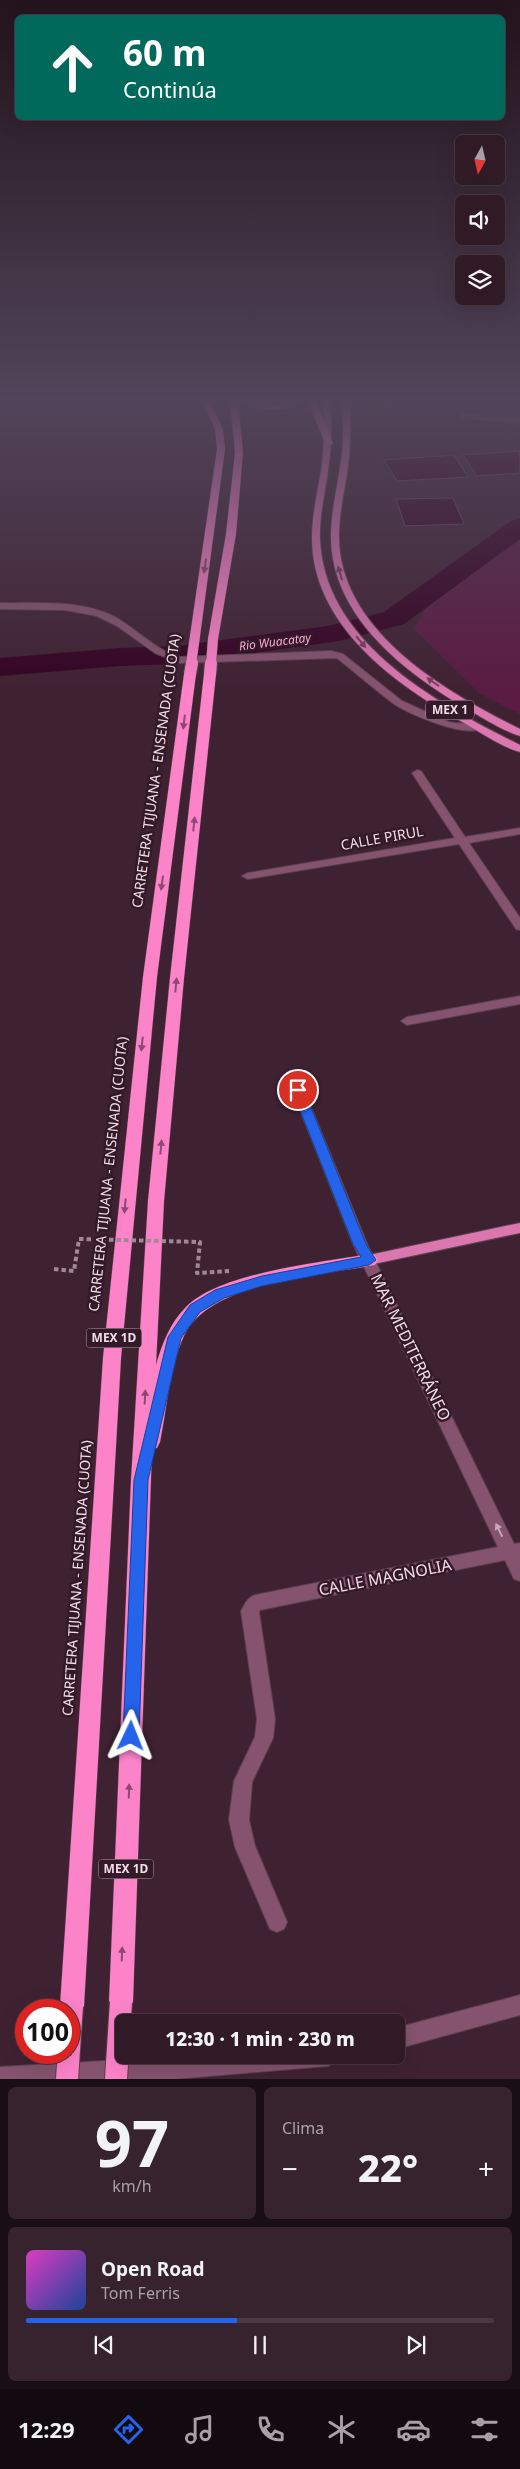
<!DOCTYPE html>
<html lang="es">
<meta charset="utf-8">
<style>
:root{--surface:#2f1a26;--page:#37232e;--text:#f1f3f6;--muted:#a7a1a7;--line:#4a3843;--accent:#2563eb}
body{margin:0;font-family:"Noto Sans",sans-serif;background:var(--page);color:var(--text);height:100vh;display:flex;flex-direction:column;font-size:19px;white-space:nowrap}
*{box-sizing:border-box;margin:0}
p{font-size:16px;color:var(--muted)}
.icon{flex:none;width:28px;height:28px;fill:none;stroke:currentColor;stroke-width:2;stroke-linecap:round;stroke-linejoin:round}
.map{position:relative;height:2079px;overflow:hidden}
.side{display:flex;flex-direction:column;gap:8px;padding:8px;background:#1a0e15;flex:1}
.side>*{flex:none}
.guide{position:absolute;left:15px;top:15px;width:490px;height:105px;border-radius:8px;box-shadow:0 5px 20px #0002,0 0 0 1px var(--line);background:#00695c;color:#fff;overflow:hidden}
.needle{width:32px;rotate:188deg}
.fabs{position:absolute;left:455px;top:135px;display:grid;gap:10px}
.fabs a{display:grid;place-items:center;width:50px;height:50px;border-radius:8px;background:var(--surface);box-shadow:0 5px 20px #0002,0 0 0 1px var(--line);font-size:25px}
.speed{position:absolute;left:15px;top:1999px;display:flex;gap:10px;font-size:25px;font-weight:700;text-align:center}
.speed>*{display:grid;place-content:center;width:65px;height:65px;border-radius:50%;background:var(--surface);box-shadow:0 5px 20px #0002,0 0 0 1px var(--line);line-height:1}
.speed .limit{border:8px solid #d22;background:#fff;color:#111}
.pin{position:absolute;display:grid;place-items:center;width:42px;height:42px;color:#fff;margin:-21px;border:2px solid #fff;border-radius:50%;box-shadow:0 1px 5px #0007}
.me{position:absolute;width:55px;margin:-28px;rotate:2deg;stroke-linejoin:round;filter:drop-shadow(0 0 4px #0008)}
.turn{display:flex;align-items:center;gap:18px;height:105px;padding:0 25px;font-size:22px}
.turn .icon{width:65px;height:65px;stroke-width:2.5}
.turn b{display:block;font-size:35px;line-height:42px}
.big{font-size:38px;font-weight:800;line-height:1.1}
.side .card{flex:1;display:flex;flex-direction:column;justify-content:center;gap:8px;min-width:0;padding:0 18px;border-radius:8px;background:var(--page)}
.side .dial{align-items:center;gap:0}
.dial b{font-size:65px;line-height:1}
.song{display:flex;align-items:center;gap:15px}
.cover{width:60px;height:60px;border-radius:8px;background:linear-gradient(135deg,hsl(310 70% 55%),hsl(220 70% 35%))}
.played{height:5px;border-radius:2px;background:linear-gradient(90deg,var(--accent) 45%,var(--line) 45%)}
.keys{display:flex;justify-content:space-around;direction:ltr}
.heat{display:flex;justify-content:space-between;align-items:center;font-size:28px;direction:ltr}
.side .tiles{flex:1;display:grid;gap:8px;grid-template-columns:1fr 1fr}
.card:last-child{grid-column:span 2}
.trip{position:absolute;left:115px;top:2014px;width:290px;height:50px;border-radius:8px;background:var(--surface);box-shadow:0 5px 20px #0002,0 0 0 1px var(--line);font-weight:800;line-height:50px;text-align:center}
.dock{display:flex;height:80px;justify-content:space-around;align-items:center;background:#130a0f;color:var(--muted)}
.dock .icon{width:35px;height:35px}
.dock .current{color:var(--accent)}
.dock b{font-size:22px;color:var(--text)}
.map>svg:first-child{display:block}
.green{fill:#5a1c42}
.water{fill:#350323;stroke:#6d445e}
.lines{fill:none;stroke-linecap:round;stroke-linejoin:round}
.river{fill:#350323;fill-rule:evenodd}
.minor-casing{stroke:#5b404f;stroke-width:2}
.major-casing{stroke:#5b404f;stroke-width:2}
.highway-casing{stroke:#5b404f;stroke-width:1}
.minor{fill:#85536e;fill-rule:evenodd}
.major{fill:#db76af;fill-rule:evenodd}
.highway{fill:#fd83c9;fill-rule:evenodd}
.highway-bridge-far2-casing{stroke:#5b404f;stroke-width:11;stroke-linecap:butt}
.highway-bridge-far1-casing{stroke:#5b404f;stroke-width:14;stroke-linecap:butt}
.highway-bridge-casing{stroke:#5b404f;stroke-width:24;stroke-linecap:butt}
.path-bridge{stroke:#a08895;stroke-width:4;stroke-dasharray:4.5 3;stroke-linecap:butt}
.highway-bridge-far2{stroke:#fd83c9;stroke-width:10}
.highway-bridge-far1{stroke:#fd83c9;stroke-width:12}
.highway-bridge{stroke:#fd83c9;stroke-width:22}
.oneway{fill:#8e4970}
.oneway2{fill:#773e5e}
.oneway3{fill:#c6a6b7}
.route{fill:#2563eb;stroke:#184099}
.labels{text-anchor:middle;stroke-width:5;stroke-linejoin:round;paint-order:stroke}
.far-water-label{font-size:12px;font-style:italic;fill:#fba9d5;stroke:#341928}
.shield{fill:#341928;stroke:#b8a2ae;stroke-width:1}
.shield-label{font-size:12px;font-weight:bold;fill:#f1dde7}
.street-label{font-size:14px;fill:#f1dde7;stroke:#341928}
.near-street-label{font-size:16px;fill:#f1dde7;stroke:#341928}
</style>
<div class="map">
<svg width="520" height="2079" viewBox="0 0 520 2079">
<rect width="100%" height="100%" fill="#3f2232"/>
<path class="green" d="M 520,541 L 520,714 L 479,693 L 414,629 L 439,585 Z"/>
<g class="water">
<path d="M 520,451 L 520,473 L 477,476 L 463,455 Z"/>
<path d="M 454,455 L 468,477 L 397,481 L 384,460 Z"/>
<path d="M 453,498 L 464,524 L 405,526 L 396,499 Z"/>
</g>
<g class="lines">
<path class="river" d="M 520,519 L 520,539 L 404,624 L 339,641 L 177,664 L 120,666 L 0,676 L 0,658 L 120,648 L 177,646 L 328,626 L 384,612 L 511,521 Z"/>
<g class="minor-casing">
<g id="minor">
<path d="M 366,399 L 373,399 L 373,402 L 391,403 L 396,399 L 404,399 L 393,407 L 346,405 L 342,403 L 346,401 L 366,402 Z"/>
<path d="M 463,414 L 520,419 L 520,423 L 460,418 L 460,414 Z"/>
<path d="M 0,603 C 37,604 81,599 115,617 C 138,630 155,650 180,657 L 331,651 L 343,654 L 402,701 L 449,722 C 460,725 475,721 483,727 C 468,740 409,714 394,704 C 374,689 356,673 337,658 L 180,663 L 155,653 L 117,626 L 97,616 L 65,610 L 0,609 Z"/>
<path d="M 417,770 L 421,771 L 465,837 L 520,828 L 520,834 L 469,843 L 520,918 L 520,930 L 516,929 L 459,844 L 248,879 L 242,876 L 248,873 L 455,838 L 412,773 Z"/>
<path d="M 520,996 L 520,1004 L 407,1025 L 401,1021 L 407,1017 Z"/>
<path d="M 298,1086 L 304,1090 L 367,1244 L 514,1544 L 520,1543 L 520,1581 L 514,1579 L 505,1560 L 260,1610 L 259,1612 L 275,1719 L 273,1738 L 252,1782 L 249,1820 L 255,1846 L 287,1922 L 284,1929 L 277,1932 L 270,1929 L 235,1847 L 229,1820 L 234,1781 L 255,1737 L 257,1719 L 241,1611 C 245,1604 247,1598 255,1595 L 498,1547 L 353,1244 L 292,1090 Z"/>
<path d="M 520,1995 L 520,2015 L 396,2049 L 396,2028 Z"/>
<path d="M 207,2055 L 339,2055 L 335,2062 L 328,2066 L 175,2079 L 0,2079 L 0,2067 Z"/>
</g>
</g>
<g class="major-casing">
<g id="major">
<path d="M 322,399 L 330,399 C 332,424 332,447 328,471 C 325,493 319,517 320,539 C 324,643 438,704 520,745 L 520,752 C 502,747 483,734 466,724 C 397,686 312,626 312,538 C 312,516 317,493 321,471 C 324,447 325,423 322,399 Z"/>
<path d="M 341,399 L 349,399 C 351,422 351,444 348,467 C 345,489 339,512 339,535 C 338,630 445,692 520,729 L 520,736 C 503,731 485,719 469,710 C 406,674 330,616 331,535 C 331,512 337,489 340,467 C 344,444 344,422 341,399 Z"/>
<path d="M 520,1223 L 520,1233 L 369,1265 L 364,1264 L 362,1260 L 364,1256 L 369,1255 Z"/>
</g>
</g>
<g class="highway-casing">
<g id="highway">
<path d="M 201,399 L 209,399 L 223,429 L 225,449 L 200,636 L 195,639 L 190,636 L 217,449 L 215,429 Z"/>
<path d="M 230,399 L 238,399 L 243,453 L 236,534 L 218,639 L 213,642 L 208,639 L 226,534 L 235,453 Z"/>
<path d="M 240,399 L 250,399 L 272,405 L 303,399 C 288,414 255,413 240,399 Z"/>
<path d="M 307,399 L 315,399 L 333,443 L 332,445 L 325,443 Z"/>
<path d="M 190,671 L 196,674 L 157,977 L 121,1358 L 84,2006 L 81,2015 L 72,2018 L 69,2017 L 69,2010 L 61,2010 L 60,2006 L 103,1358 L 143,977 L 184,674 Z"/>
<path d="M 210,671 L 216,674 L 184,978 L 164,1201 L 156,1365 C 162,1344 170,1323 186,1307 C 221,1272 320,1263 369,1254 L 375,1255 L 378,1260 L 375,1265 L 369,1266 C 316,1276 207,1282 183,1338 C 169,1370 167,1408 160,1442 L 157,1448 L 152,1449 L 133,2002 L 130,2011 L 121,2014 L 112,2011 L 109,2002 L 131,1480 L 148,1201 L 170,978 L 204,674 Z"/>
</g>
</g>
<use href="#minor" class="minor"/>
<use href="#major" class="major"/>
<use href="#highway" class="highway"/>
<g class="highway-bridge-far2-casing">
<g id="highway-bridge-far2">
<path d="M 191,664 L 195,636"/>
<path d="M 211,664 L 213,639"/>
</g>
</g>
<g class="highway-bridge-far1-casing">
<g id="highway-bridge-far1">
<path d="M 190,674 L 192,663"/>
<path d="M 210,674 L 211,663"/>
</g>
</g>
<g class="highway-bridge-casing">
<g id="highway-bridge">
<path d="M 67,2079 L 72,2006"/>
<path d="M 116,2079 L 121,2002"/>
</g>
</g>
<path class="path-bridge" d="M 54,1269 L 74,1271 L 79,1239 L 200,1242 L 197,1273 L 229,1271"/>
<use href="#highway-bridge-far2" class="highway-bridge-far2"/>
<use href="#highway-bridge-far1" class="highway-bridge-far1"/>
<use href="#highway-bridge" class="highway-bridge"/>
</g>
<defs><path id="oneway-solid" d="M-6-.8H1V-3.2L6.5 0L1 3.2V.8H-6Z" transform="scale(1.25)"/></defs>
<g class="oneway">
<use href="#oneway-solid" transform="translate(205 566) rotate(98)"/>
<use href="#oneway-solid" transform="translate(184 722) rotate(97)"/>
<use href="#oneway-solid" transform="translate(194 824) rotate(-84)"/>
<use href="#oneway-solid" transform="translate(162 883) rotate(98)"/>
<use href="#oneway-solid" transform="translate(176 985) rotate(-85)"/>
<use href="#oneway-solid" transform="translate(142 1044) rotate(96)"/>
<use href="#oneway-solid" transform="translate(161 1147) rotate(-85)"/>
<use href="#oneway-solid" transform="translate(125 1206) rotate(95)"/>
<use href="#oneway-solid" transform="translate(145 1397) rotate(-87)"/>
<use href="#oneway-solid" transform="translate(129 1791) rotate(-88)"/>
<use href="#oneway-solid" transform="translate(122 1954) rotate(-88)"/>
</g>
<g class="oneway2">
<use href="#oneway-solid" transform="translate(340 573) rotate(-107)"/>
<use href="#oneway-solid" transform="translate(361 642) rotate(50)"/>
<use href="#oneway-solid" transform="translate(433 682) rotate(-145)"/>
</g>
<use class="oneway3" href="#oneway-solid" transform="translate(499 1530) rotate(-116)"/>
<linearGradient id="sky" x2="0" y2="1"><stop stop-color="#23131c"/><stop offset="0.58" stop-color="#52445a"/><stop offset="1" stop-color="#52445a" stop-opacity="0"/></linearGradient>
<rect width="520" height="690" fill="url(#sky)"/>
<path class="route" d="M 298,1086 L 304,1090 L 366,1244 L 376,1260 L 369,1265 L 262,1286 L 224,1298 L 200,1312 L 181,1338 L 148,1480 L 139,1736 L 137,1741 L 131,1744 L 125,1741 L 123,1736 L 134,1480 L 168,1337 L 190,1305 L 215,1290 L 262,1276 L 361,1257 L 353,1244 L 292,1090 Z"/>
<g class="labels">
<g class="far-water-label">
<text transform="translate(275 642) rotate(-7)" y="4">Rio Wuacatay</text>
</g>
<g class="shield">
<rect x="426" y="700.5" width="48" height="19" rx="4"/>
<rect x="86.5" y="1328.5" width="55" height="19" rx="4"/>
<rect x="98.5" y="1859.5" width="55" height="19" rx="4"/>
</g>
<g class="shield-label">
<text x="450" y="714">MEX 1</text>
<text x="114" y="1342">MEX 1D</text>
<text x="126" y="1873">MEX 1D</text>
</g>
<g class="street-label">
<text transform="translate(156 771) rotate(-82)" y="5">CARRETERA TIJUANA - ENSENADA (CUOTA)</text>
<text transform="translate(382 838) rotate(-10)" y="5">CALLE PIRUL</text>
<text transform="translate(108 1174) rotate(-84)" y="5">CARRETERA TIJUANA - ENSENADA (CUOTA)</text>
<text transform="translate(77 1578) rotate(-86)" y="5">CARRETERA TIJUANA - ENSENADA (CUOTA)</text>
</g>
<g class="near-street-label">
<text transform="translate(411 1347) rotate(64)" y="6">MAR MEDITERRÁNEO</text>
<text transform="translate(385 1577) rotate(-11)" y="6">CALLE MAGNOLIA</text>
</g>
</g>
</svg>
<div class="fabs">
<a><svg class="needle" viewBox="-14 -14 28 28"><path d="M0-13l5 13h-10z" fill="#e53935"/><path d="M0 13l5-13h-10z" fill="#a7a1a7"/></svg></a>
<a><svg class="icon" aria-label="sound" viewBox="0 0 24 24"><path d="M4 9h4l5-4v14l-5-4H4zM17 9q2 3 0 6"/></svg></a>
<a><svg class="icon" aria-label="layers" viewBox="0 0 24 24"><path d="M12 4l9 5-9 5-9-5zM3 14l9 5 9-5"/></svg></a>
</div>
<div class="speed"><div class="limit">100</div></div>
<div class="pin" style="left:298px;top:1090px;background:#d93025"><svg class="icon" aria-label="arrive" viewBox="0 0 24 24"><path d="M6 21V4h12l-3 4 3 4H6"/></svg></div>
<svg class="me" style="left:131px;top:1736px" viewBox="-20 -20 40 40"><path d="M0-17L14 15 0 8-14 15z" fill="#2563eb" stroke="#fff" stroke-width="4"/></svg>
<div class="trip">12:30 · 1 min · 230 m</div>
<div class="guide">
<div class="turn"><svg class="icon" aria-label="ahead" viewBox="0 0 24 24"><path d="M12 20V5M6 11l6-6 6 6"/></svg><div><b>60 m</b>Continúa</div></div>
</div>
</div>
<section class="side">
<div class="tiles">
<div class="card dial"><b>97</b><p>km/h</p></div>
<div class="card"><p>Clima</p>
<div class="heat"><a>−</a><b class="big">22°</b><a>+</a></div>
</div>
<div class="card">
<div class="song"><i class="cover"></i><div><b>Open Road</b><p>Tom Ferris</p></div></div>
<div class="played"></div>
<div class="keys"><svg class="icon" aria-label="previous" viewBox="0 0 24 24"><path d="M18 5L8 12l10 7zM5 5v14"/></svg><svg class="icon" aria-label="pause" viewBox="0 0 24 24"><path d="M8 5v14M16 5v14"/></svg><svg class="icon" aria-label="next" viewBox="0 0 24 24"><path d="M6 5l10 7-10 7zM19 5v14"/></svg></div>
</div>
</div>
</section>
<nav class="dock">
<b>12:29</b>
<svg class="icon current" aria-label="directions" viewBox="0 0 24 24"><path d="M12 3l9 9-9 9-9-9zM9 14v-3h6M13 9l2 2-2 2"/></svg>
<svg class="icon" aria-label="music" viewBox="0 0 24 24"><path d="M9 18V5l10-2v13"/><circle cx="6" cy="18" r="3"/><circle cx="16" cy="16" r="3"/></svg>
<svg class="icon" aria-label="phone" viewBox="0 0 24 24"><path d="M5 4h4l2 5-3 2q2 4 5 5l2-3 5 2v4C11 20 4 13 5 4z"/></svg>
<svg class="icon" aria-label="climate" viewBox="0 0 24 24"><path d="M12 3v18M4 7l16 10M4 17L20 7"/></svg>
<svg class="icon" aria-label="car" viewBox="0 0 24 24"><path d="M5 17H2v-5l4-1 3-4h7l3 4 3 1v5h-3M9 17h6M6 11h13"/><circle cx="7" cy="17" r="2"/><circle cx="17" cy="17" r="2"/></svg>
<svg class="icon" aria-label="filters" viewBox="0 0 24 24"><path d="M4 7h16M4 17h16"/><circle cx="9" cy="7" r="2"/><circle cx="15" cy="17" r="2"/></svg>
</nav>
